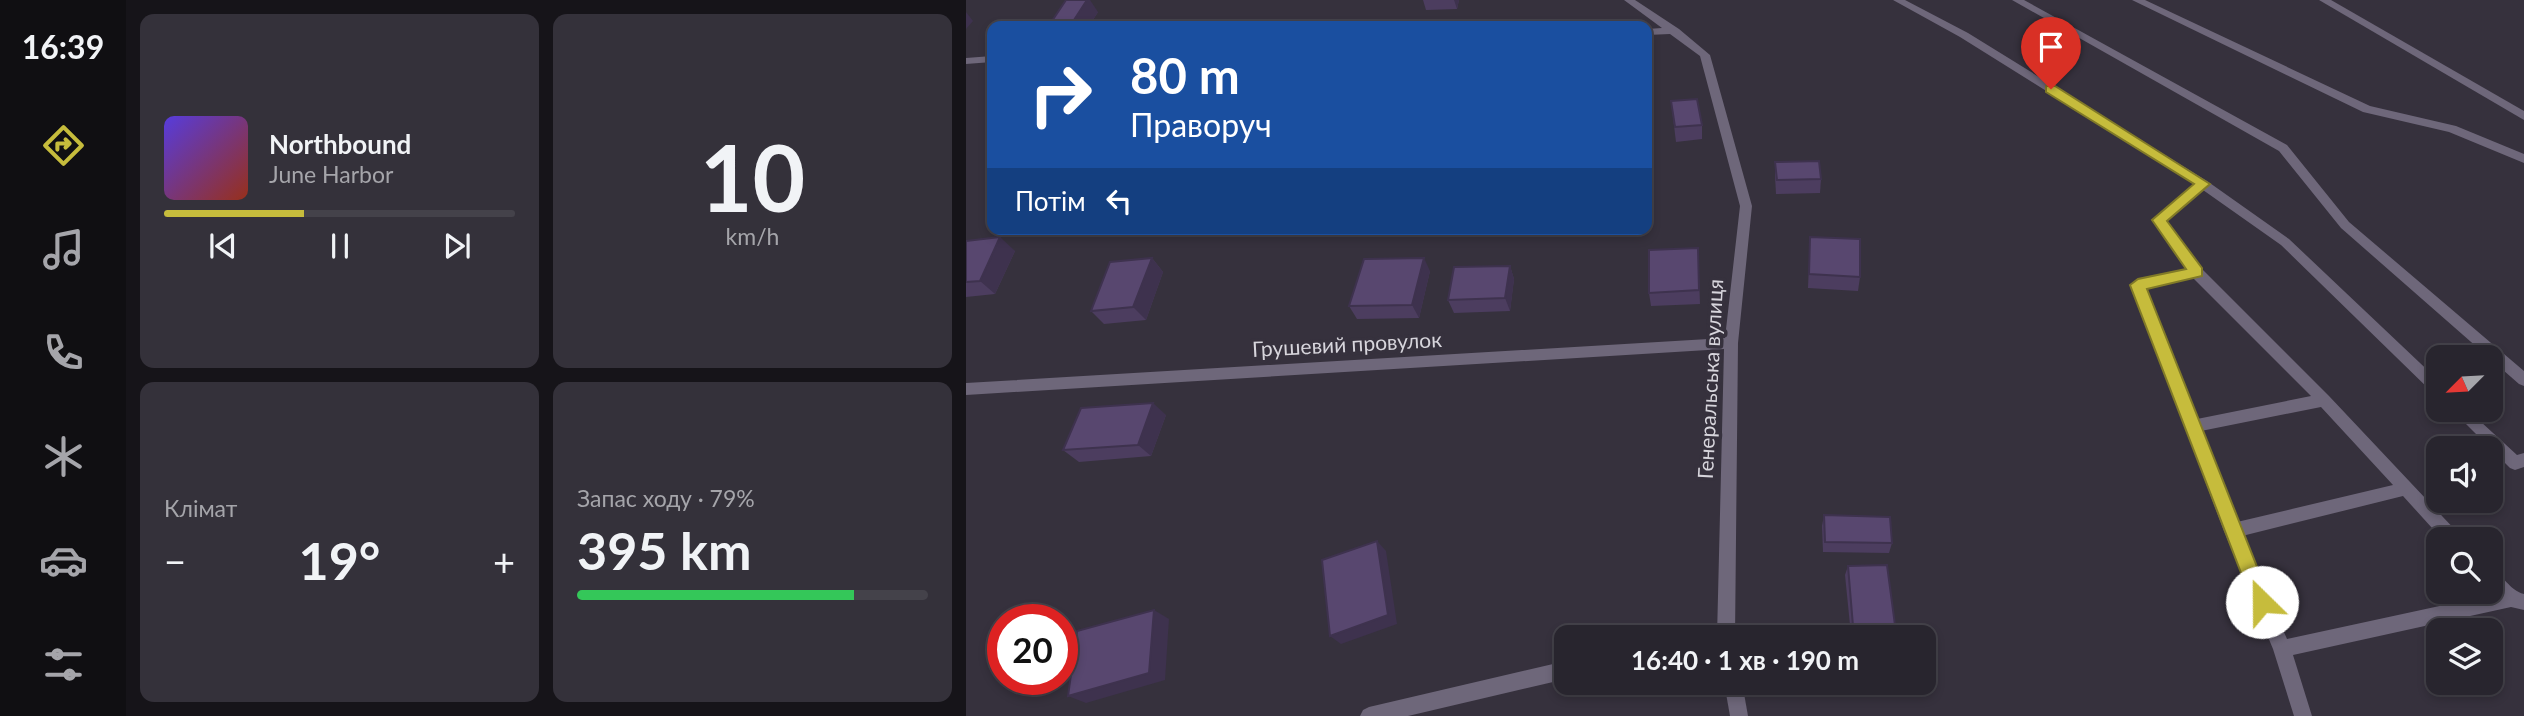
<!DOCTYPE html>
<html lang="uk">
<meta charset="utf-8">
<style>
:root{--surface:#28252e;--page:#34313a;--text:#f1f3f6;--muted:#a5a5aa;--line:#44424a;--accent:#c6bc3c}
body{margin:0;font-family:Lato,sans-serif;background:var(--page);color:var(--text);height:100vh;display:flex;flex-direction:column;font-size:26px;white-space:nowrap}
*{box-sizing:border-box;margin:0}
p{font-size:23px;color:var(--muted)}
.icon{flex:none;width:38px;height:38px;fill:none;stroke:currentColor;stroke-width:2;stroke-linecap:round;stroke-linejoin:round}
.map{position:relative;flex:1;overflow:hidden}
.details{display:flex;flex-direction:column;gap:14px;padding:14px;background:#161419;width:840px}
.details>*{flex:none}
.banner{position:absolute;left:21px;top:21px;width:665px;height:214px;border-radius:14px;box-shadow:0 4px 10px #0003,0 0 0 2px var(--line);background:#1a4fa0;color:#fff;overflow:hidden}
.needle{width:46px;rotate:246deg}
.fabs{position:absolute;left:1460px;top:345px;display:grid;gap:14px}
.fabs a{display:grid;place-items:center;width:77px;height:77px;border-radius:14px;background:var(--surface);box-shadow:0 4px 10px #0003,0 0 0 2px var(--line);font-size:35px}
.speed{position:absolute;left:21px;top:604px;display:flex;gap:14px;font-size:35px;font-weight:700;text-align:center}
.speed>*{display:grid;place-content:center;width:91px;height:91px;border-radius:50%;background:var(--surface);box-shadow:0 4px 10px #0003,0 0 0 2px var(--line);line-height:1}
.speed .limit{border:10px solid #d22;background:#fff;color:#111}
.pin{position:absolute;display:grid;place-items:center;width:60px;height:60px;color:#fff;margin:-72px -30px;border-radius:50% 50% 50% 0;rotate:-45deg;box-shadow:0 0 7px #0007}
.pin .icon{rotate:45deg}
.me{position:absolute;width:77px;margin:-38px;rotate:337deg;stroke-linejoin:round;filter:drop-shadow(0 0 5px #0008)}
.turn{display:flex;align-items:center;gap:24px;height:147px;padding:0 28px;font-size:32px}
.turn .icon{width:91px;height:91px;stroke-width:2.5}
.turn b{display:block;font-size:49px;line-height:60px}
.then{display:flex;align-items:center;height:66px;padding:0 28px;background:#0003;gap:14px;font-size:26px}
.big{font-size:52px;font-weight:700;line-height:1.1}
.details .tile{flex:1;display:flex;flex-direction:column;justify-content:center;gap:10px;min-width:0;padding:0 24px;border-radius:14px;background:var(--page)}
.details .dial{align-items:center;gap:0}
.dial b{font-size:91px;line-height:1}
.song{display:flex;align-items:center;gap:21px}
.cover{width:84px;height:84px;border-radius:10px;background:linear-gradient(135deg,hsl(250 70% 55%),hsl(10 70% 35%))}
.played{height:7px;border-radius:4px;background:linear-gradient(90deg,var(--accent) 40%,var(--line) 40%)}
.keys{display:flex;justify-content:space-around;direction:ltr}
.heat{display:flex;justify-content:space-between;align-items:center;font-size:38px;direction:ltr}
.charge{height:10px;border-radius:5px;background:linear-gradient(90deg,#34c759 79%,var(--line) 0)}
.details .tiles{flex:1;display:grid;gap:14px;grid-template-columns:repeat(2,1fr)}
.trip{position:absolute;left:588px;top:625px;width:382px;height:70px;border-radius:14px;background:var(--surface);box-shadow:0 4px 10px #0003,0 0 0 2px var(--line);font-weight:700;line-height:70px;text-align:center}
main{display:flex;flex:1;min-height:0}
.tabs{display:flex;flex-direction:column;width:126px;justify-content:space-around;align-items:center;background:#100f12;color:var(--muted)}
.tabs .icon{width:49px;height:49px}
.tabs .selected{color:var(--accent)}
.tabs b{font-size:32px;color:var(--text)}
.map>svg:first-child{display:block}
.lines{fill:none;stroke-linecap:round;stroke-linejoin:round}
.lane{fill:#6e677a;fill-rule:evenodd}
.street{fill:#6e677a;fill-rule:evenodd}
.wall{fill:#4c3d5f}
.shaded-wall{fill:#3e324e}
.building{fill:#58476f;stroke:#3e324e;stroke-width:2}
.route{fill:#c6bc3c;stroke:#817a27;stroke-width:2}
.labels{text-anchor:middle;stroke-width:7;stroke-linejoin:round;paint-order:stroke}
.street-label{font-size:21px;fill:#d7d5dc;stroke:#36313d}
</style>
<main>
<nav class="tabs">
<b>16:39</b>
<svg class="icon selected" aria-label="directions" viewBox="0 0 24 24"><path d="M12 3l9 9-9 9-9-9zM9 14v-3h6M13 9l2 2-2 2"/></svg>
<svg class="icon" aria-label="music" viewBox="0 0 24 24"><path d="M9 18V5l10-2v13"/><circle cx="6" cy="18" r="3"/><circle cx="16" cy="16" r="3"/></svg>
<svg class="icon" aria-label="phone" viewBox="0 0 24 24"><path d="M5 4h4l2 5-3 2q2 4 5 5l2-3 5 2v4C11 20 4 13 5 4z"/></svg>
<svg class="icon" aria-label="climate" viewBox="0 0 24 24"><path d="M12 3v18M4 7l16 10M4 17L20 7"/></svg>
<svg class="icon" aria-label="car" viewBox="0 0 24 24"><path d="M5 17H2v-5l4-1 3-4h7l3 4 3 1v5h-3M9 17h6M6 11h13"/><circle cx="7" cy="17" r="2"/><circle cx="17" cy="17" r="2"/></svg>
<svg class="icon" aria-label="filters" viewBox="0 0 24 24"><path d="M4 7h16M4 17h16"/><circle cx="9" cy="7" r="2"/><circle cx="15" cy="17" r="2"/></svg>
</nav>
<section class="details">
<div class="tiles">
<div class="tile">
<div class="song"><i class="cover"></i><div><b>Northbound</b><p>June Harbor</p></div></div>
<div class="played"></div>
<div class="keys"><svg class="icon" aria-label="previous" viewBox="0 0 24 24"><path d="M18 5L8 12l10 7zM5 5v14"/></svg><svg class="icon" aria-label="pause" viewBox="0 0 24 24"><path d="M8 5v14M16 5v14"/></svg><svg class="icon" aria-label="next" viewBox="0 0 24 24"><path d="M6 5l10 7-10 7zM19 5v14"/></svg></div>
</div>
<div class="tile dial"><b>10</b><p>km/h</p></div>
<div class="tile"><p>Клімат</p>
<div class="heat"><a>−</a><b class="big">19°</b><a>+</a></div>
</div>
<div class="tile"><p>Запас ходу · 79%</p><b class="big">395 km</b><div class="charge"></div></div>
</div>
</section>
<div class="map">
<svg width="1558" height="716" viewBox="0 0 1558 716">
<rect width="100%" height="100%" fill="#36313d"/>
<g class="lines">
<g class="lane">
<path d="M 927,0 L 939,0 L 1002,33 L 1241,181 L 1323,239 L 1472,380 L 1472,395 L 1467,393 L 1315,245 L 1237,190 L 1200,222 L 1235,268 L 1363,396 L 1493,534 L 1495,539 L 1476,539 L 1437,496 L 1276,536 L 1321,639 L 1529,594 L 1524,589 L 1524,569 C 1538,575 1543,590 1558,594 L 1558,610 L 1545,607 L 1327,655 L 1346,716 L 1328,716 L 1307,649 L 1258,531 L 1165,285 L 1172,280 L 1221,269 L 1187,221 L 1229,184 L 994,37 ZM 1227,278 L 1345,396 L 1231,419 L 1180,288 ZM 1355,407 L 1427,485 L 1271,522 L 1235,431 Z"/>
<path d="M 1046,0 L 1058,0 L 1321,145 L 1383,222 L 1558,371 L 1558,386 L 1553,384 L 1375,228 L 1313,151 Z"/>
<path d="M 1166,0 L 1179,0 L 1404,106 L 1490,126 L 1558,154 L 1558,163 L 1483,132 L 1397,112 Z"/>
<path d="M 1353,0 L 1365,0 L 1558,111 L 1558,120 Z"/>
<path d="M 1486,410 L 1502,410 L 1551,455 L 1558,453 L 1558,467 L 1549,470 L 1544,468 Z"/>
</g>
<g class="street">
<path d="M 658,0 L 669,0 L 713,29 L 744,55 L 786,206 L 772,343 L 769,637 L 751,637 L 758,349 L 0,395 L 0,383 L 759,338 L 774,206 L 734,56 L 704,34 L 681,35 L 681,29 L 696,28 Z"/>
<path d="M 26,56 L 26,62 L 0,64 L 0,58 Z"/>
<path d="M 600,661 L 600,679 L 442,716 L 394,716 L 397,710 L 403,707 Z"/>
<path d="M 758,682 L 776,682 L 782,716 L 764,716 Z"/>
</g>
</g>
<g class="wall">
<path d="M 457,0 L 493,0 L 491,9 L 460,10 Z"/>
<path d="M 132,12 L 123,26 L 90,26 L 86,21 Z"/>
<path d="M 705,101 L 736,125 L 736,139 L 710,142 Z"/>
<path d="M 809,162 L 855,179 L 854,193 L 810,194 L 809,176 Z"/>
<path d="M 844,237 L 894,277 L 892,291 L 842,288 Z"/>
<path d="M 0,241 L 49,251 L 29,294 L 0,297 Z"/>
<path d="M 732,248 L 734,304 L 685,306 L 683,293 Z"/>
<path d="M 186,258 L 197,272 L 180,320 L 138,324 L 125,311 Z"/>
<path d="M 544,266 L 548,279 L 544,311 L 488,313 L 482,300 Z"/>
<path d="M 464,271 L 453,318 L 391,319 L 383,306 Z"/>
<path d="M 200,415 L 185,456 L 113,462 L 97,450 Z"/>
<path d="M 858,515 L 926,543 L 923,553 L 857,552 L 856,526 Z"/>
<path d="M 882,566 L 929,625 L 925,634 L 885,635 L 879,575 Z"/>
</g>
<g class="shaded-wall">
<path d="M 121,0 L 124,0 L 132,12 L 123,26 L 112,26 L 108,20 Z"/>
<path d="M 488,0 L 493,0 L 491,9 Z"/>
<path d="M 0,12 L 7,21 L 0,29 Z"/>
<path d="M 34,237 L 49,251 L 29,294 L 14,281 Z"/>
<path d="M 186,258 L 197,272 L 180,320 L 167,307 Z"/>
<path d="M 458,258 L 464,271 L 453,318 L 446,305 Z"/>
<path d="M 544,266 L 548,279 L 544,311 L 539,298 Z"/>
<path d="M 187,403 L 200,415 L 185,456 L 172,445 Z"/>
<path d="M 411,541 L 420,551 L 431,624 L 375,644 L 364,636 Z"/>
<path d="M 188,610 L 203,619 L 199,680 L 120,703 L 102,696 Z"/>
</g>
<g class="building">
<path d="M 100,0 L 121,0 L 108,20 L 86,21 Z"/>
<path d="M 731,99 L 736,125 L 709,127 L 705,101 Z"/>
<path d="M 853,161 L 855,179 L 811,180 L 809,162 Z"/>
<path d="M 34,237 L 14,281 L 0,282 L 0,241 Z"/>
<path d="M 844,237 L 894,239 L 894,277 L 843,274 Z"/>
<path d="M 732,248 L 733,290 L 683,293 L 683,250 Z"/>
<path d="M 186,258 L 167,307 L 125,311 L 144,262 Z"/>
<path d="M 458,258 L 446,305 L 383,306 L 398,259 Z"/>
<path d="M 544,266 L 539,298 L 482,300 L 488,267 Z"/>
<path d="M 187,403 L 172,445 L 97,450 L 115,408 Z"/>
<path d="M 858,515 L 924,517 L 926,543 L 859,542 Z"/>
<path d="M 411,541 L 422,615 L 364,636 L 356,560 Z"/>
<path d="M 921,565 L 929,625 L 887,626 L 882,566 Z"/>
<path d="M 188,610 L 183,673 L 102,696 L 111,631 Z"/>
</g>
<path class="route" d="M 1080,86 L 1089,86 L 1244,184 L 1201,221 L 1236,268 L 1236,276 L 1181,289 L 1305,602 L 1302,609 L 1296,612 L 1289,609 L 1164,285 L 1172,279 L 1220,269 L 1186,220 L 1228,184 L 1080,92 Z"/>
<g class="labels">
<g class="street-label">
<text transform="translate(381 345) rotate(-3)" y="7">Грушевий провулок</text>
<text transform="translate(745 379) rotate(-87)" y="7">Генеральська вулиця</text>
</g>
</g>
</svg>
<div class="fabs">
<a><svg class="needle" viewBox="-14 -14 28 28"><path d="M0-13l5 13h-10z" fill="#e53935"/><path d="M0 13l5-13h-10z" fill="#a5a5aa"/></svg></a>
<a><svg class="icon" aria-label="sound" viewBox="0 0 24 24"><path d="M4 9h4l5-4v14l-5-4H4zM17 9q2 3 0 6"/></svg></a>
<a><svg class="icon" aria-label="search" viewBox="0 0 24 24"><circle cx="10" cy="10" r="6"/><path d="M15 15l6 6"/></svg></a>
<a><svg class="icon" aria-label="layers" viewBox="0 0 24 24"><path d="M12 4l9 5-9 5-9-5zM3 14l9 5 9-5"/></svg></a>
</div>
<div class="speed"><div class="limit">20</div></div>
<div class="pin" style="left:1085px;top:89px;background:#d93025"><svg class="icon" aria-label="arrive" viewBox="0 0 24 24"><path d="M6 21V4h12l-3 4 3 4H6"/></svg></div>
<svg class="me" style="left:1296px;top:602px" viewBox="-20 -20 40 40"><circle r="19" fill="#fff"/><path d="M0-13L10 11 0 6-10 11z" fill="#c6bc3c"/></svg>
<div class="trip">16:40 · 1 хв · 190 m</div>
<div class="banner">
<div class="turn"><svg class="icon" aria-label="right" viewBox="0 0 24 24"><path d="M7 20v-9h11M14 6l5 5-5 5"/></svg><div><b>80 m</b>Праворуч</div></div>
<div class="then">Потім<svg class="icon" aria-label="left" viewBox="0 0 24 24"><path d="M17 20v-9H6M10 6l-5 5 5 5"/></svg></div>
</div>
</div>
</main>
